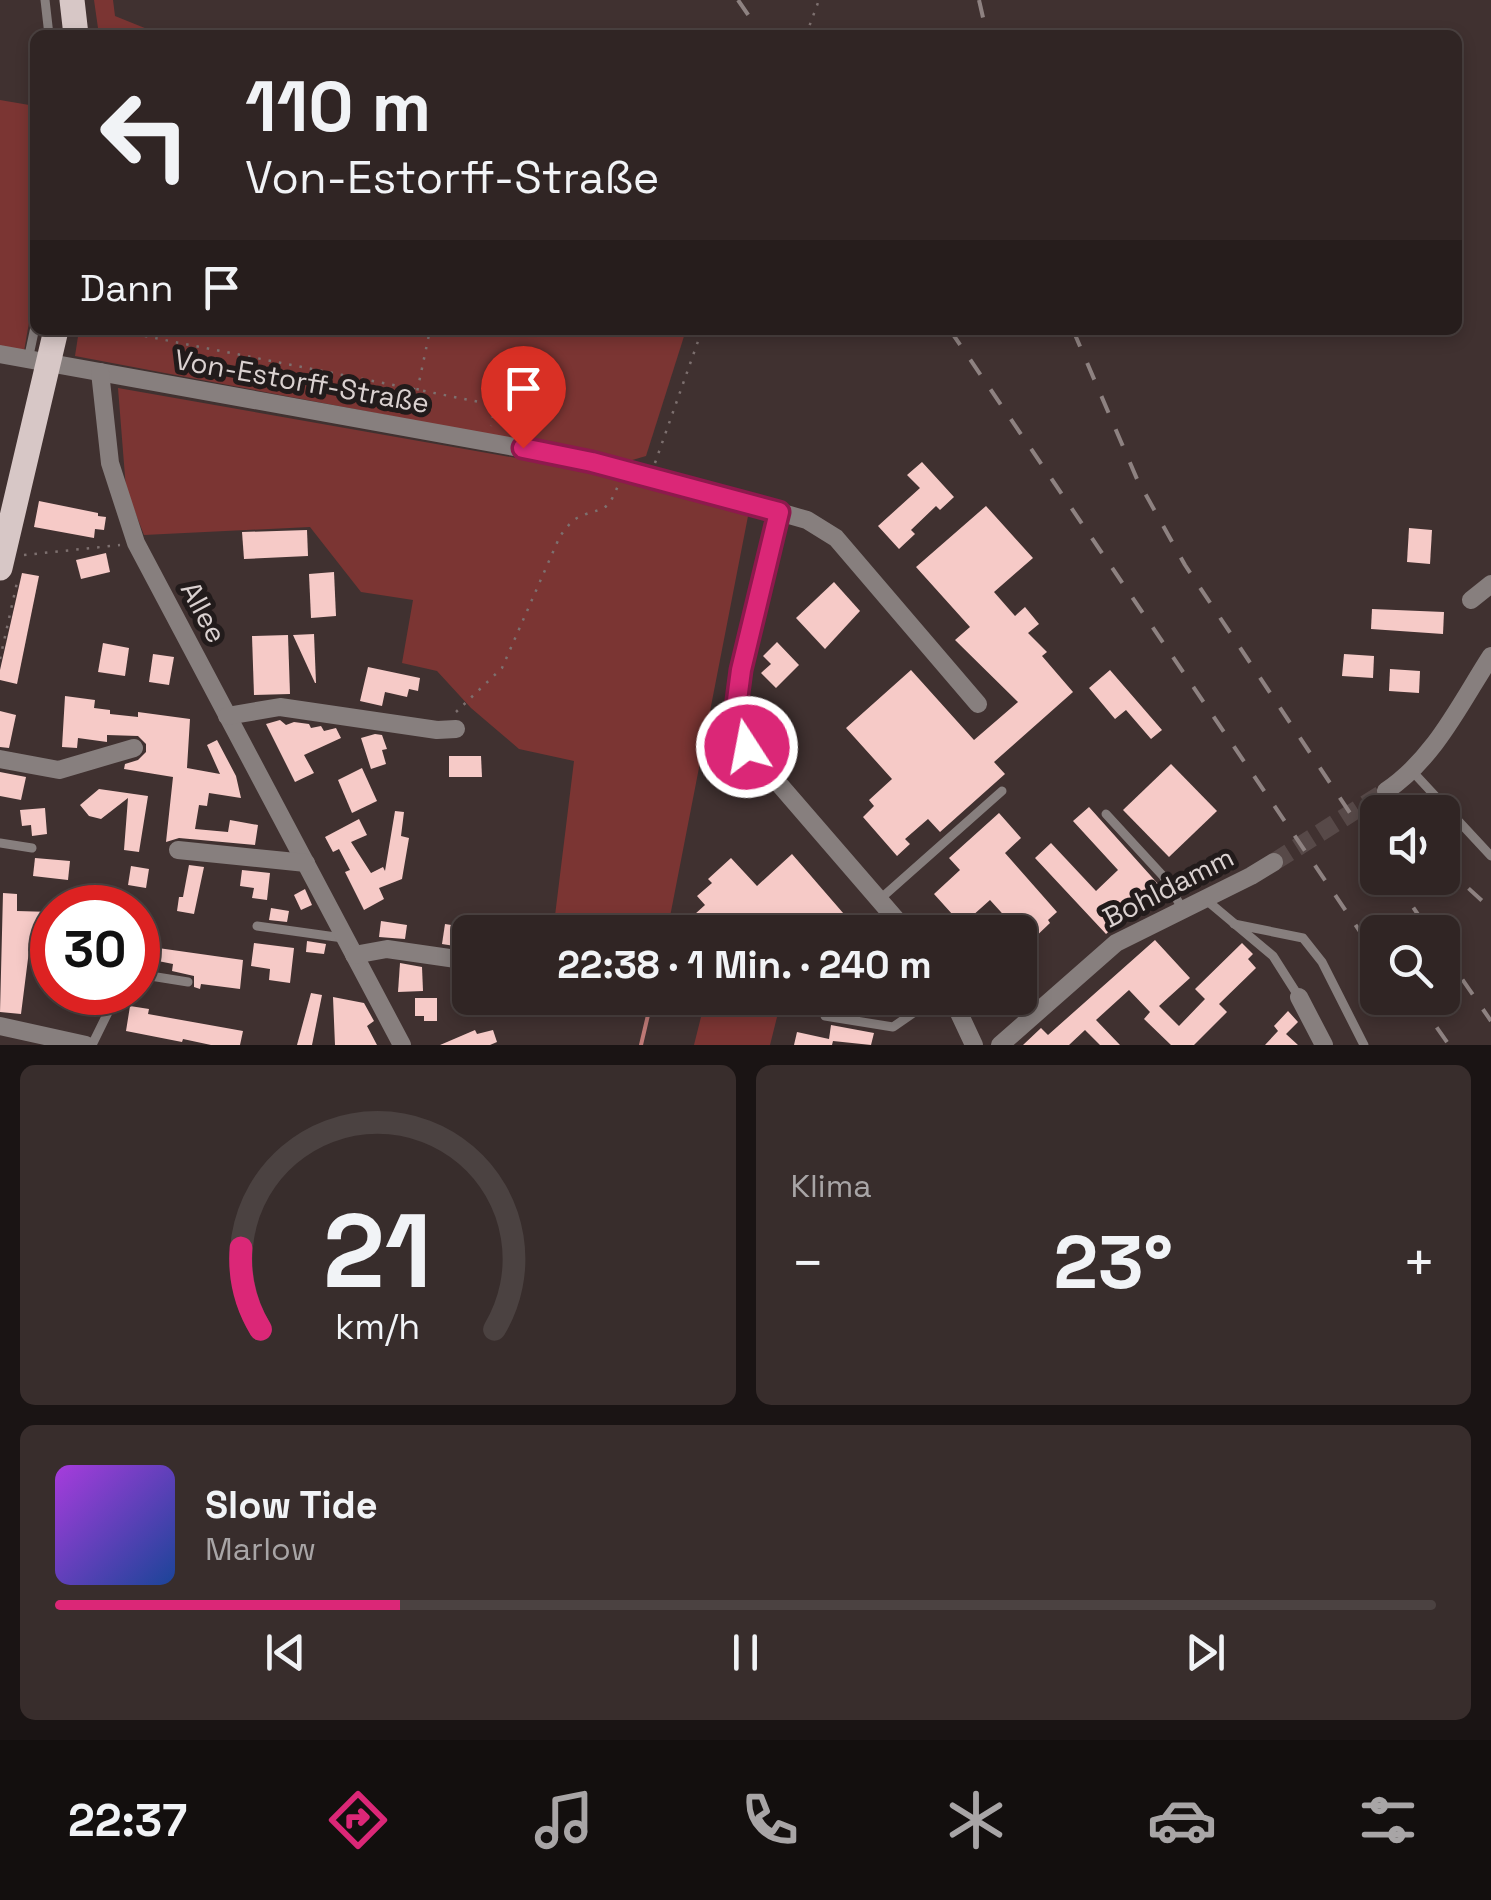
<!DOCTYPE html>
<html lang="de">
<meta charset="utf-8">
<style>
:root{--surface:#302524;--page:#382d2c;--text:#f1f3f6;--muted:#a8a5a6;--line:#4b4241;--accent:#db2777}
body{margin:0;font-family:"Space Grotesk",sans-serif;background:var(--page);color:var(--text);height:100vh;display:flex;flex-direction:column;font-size:38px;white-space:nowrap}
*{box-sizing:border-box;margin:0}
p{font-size:32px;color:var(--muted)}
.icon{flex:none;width:55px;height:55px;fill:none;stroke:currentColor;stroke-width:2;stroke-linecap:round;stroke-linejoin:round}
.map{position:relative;height:1045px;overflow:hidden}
.sheet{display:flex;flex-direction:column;gap:20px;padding:20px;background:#1a1414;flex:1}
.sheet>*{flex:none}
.banner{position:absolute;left:30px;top:30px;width:1432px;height:305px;border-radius:15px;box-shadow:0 5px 15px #0003,0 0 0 2px var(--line);background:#302524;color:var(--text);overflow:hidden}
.controls{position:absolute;left:1360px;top:795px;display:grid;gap:20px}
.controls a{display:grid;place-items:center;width:100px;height:100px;border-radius:15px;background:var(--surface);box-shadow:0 5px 15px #0003,0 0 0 2px var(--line);font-size:50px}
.speed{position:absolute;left:30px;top:885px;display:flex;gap:20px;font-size:50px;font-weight:700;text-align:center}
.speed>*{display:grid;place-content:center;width:130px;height:130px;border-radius:50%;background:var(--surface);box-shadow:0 5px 15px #0003,0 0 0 2px var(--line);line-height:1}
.speed .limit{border:15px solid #d22;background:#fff;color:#111}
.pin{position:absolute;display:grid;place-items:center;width:85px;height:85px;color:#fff;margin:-102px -42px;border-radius:50% 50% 50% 0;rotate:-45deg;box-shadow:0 0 10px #0007}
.pin .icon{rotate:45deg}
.me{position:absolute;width:110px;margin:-55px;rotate:349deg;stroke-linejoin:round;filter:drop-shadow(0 0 8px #0008)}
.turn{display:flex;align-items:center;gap:35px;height:210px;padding:0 50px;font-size:45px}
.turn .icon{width:130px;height:130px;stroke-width:2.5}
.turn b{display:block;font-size:70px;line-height:85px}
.then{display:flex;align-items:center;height:95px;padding:0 50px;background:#0003;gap:20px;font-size:38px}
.big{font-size:75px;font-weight:700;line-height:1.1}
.sheet .widget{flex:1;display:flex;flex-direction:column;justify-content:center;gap:15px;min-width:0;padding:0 35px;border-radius:15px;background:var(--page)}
.sheet .dial{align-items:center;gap:0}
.dial svg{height:260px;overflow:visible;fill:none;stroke:var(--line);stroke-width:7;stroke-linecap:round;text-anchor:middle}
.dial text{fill:var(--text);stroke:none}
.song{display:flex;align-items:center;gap:30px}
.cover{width:120px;height:120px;border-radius:15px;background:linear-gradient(135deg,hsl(280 70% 55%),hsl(220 70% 35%))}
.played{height:10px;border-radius:5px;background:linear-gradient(90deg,var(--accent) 25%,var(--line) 25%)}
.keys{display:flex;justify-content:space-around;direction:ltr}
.heat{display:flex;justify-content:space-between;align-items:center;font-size:55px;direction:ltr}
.sheet .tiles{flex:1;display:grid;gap:20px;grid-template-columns:1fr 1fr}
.widget:last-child{grid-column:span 2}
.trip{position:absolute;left:452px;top:915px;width:585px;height:100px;border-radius:15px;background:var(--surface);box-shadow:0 5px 15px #0003,0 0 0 2px var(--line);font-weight:700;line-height:100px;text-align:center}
.menu{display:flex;height:160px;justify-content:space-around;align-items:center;background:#130f0e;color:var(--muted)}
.menu .icon{width:70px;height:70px}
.menu .selected{color:var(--accent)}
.menu b{font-size:45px;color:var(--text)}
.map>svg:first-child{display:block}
.green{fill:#7b3533}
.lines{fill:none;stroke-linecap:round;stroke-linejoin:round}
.stream{stroke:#be7976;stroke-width:4}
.building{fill:#f6cac7}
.minor-tunnel{stroke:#574948;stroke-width:18;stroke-dasharray:18 9;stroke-linecap:butt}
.path{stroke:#7d706f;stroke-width:2.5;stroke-dasharray:2.5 8;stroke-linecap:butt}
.service{stroke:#877f7e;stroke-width:9}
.minor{stroke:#877f7e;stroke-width:18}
.primary{stroke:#d7c7c6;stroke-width:25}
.rail{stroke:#8e8281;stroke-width:4;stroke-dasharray:18 18;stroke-linecap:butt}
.route-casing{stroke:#8e194d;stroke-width:25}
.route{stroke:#db2777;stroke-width:18}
.labels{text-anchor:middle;stroke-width:10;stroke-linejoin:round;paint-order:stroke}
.street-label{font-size:28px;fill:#dad1d0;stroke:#221b1b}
</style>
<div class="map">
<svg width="1491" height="1045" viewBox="0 0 1491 1045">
<rect width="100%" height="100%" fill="#403130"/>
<g class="green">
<path d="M 94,0 L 113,0 L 115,16 L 162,35 L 99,35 Z"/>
<path d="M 0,100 L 35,106 L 35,288 L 23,357 L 0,352 Z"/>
<path d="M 79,330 L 686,330 L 646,456 L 629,461 L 75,356 Z"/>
<path d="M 118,388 L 613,475 L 749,511 L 667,932 L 553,932 L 574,761 L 519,749 L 471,708 L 437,671 L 402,663 L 413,600 L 361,592 L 310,527 L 144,535 L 126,489 Z"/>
<path d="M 705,1001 L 778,1013 L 770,1045 L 694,1045 Z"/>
</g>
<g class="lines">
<path class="stream" d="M 641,1045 L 652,998"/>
</g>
<g class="building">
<path d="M 510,380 L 528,383 L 522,419 L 504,416 Z"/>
<path d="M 922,462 L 954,497 L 940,510 L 936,506 L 911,530 L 915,534 L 899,549 L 878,526 L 920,488 L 907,475 Z"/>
<path d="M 39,501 L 98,513 L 98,516 L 106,517 L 104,530 L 95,529 L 94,538 L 34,527 Z"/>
<path d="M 986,506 L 1033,558 L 994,592 L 1015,616 L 1025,607 L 1039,624 L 1028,633 L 1047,652 L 1042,656 L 1073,692 L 994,762 L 1005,774 L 940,832 L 928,819 L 905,839 L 910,844 L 897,856 L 863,817 L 874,806 L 869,800 L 892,779 L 846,728 L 911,670 L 974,740 L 1018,702 L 955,640 L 970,627 L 916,567 Z"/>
<path d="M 1409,528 L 1432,530 L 1430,564 L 1407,562 Z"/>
<path d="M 307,530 L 308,556 L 244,559 L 242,532 Z"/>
<path d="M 106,553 L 110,572 L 81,579 L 76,560 Z"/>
<path d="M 334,572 L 336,616 L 311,618 L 309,574 Z"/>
<path d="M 22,573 L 39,576 L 17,684 L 0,680 L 0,670 Z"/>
<path d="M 834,582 L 860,611 L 825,649 L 796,618 Z"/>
<path d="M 1372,609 L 1444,612 L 1443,634 L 1371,629 Z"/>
<path d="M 314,634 L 316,683 L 315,683 L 293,635 Z"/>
<path d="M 288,635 L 290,694 L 254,695 L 252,636 Z"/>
<path d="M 777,642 L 799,665 L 776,688 L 761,673 L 771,664 L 763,656 Z"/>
<path d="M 103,643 L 129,648 L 125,676 L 98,672 Z"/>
<path d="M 153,654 L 174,657 L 169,685 L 149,682 Z"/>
<path d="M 1344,654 L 1374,656 L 1373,678 L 1342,676 Z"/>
<path d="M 368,667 L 420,678 L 418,691 L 409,689 L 407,697 L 385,692 L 382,706 L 360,701 Z"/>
<path d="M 1390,669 L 1420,671 L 1419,693 L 1389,691 Z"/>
<path d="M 1110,670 L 1162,730 L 1151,739 L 1126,710 L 1115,719 L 1089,688 Z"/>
<path d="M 65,696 L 95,700 L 94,708 L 110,710 L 110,714 L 138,717 L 138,712 L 190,719 L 187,768 L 220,774 L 207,745 L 217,740 L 236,776 L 241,798 L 209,793 L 207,806 L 199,805 L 195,829 L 228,832 L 230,820 L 258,825 L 255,845 L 179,838 L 166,842 L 173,777 L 124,769 L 125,764 L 138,760 L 146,752 L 146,744 L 138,736 L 107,735 L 107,742 L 78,738 L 77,748 L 62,747 Z"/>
<path d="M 0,711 L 16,715 L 9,748 L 0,747 Z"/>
<path d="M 280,720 L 286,725 L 294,722 L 309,724 L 311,728 L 321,726 L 324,731 L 336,728 L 341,738 L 304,755 L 314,773 L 295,782 L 266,724 Z"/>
<path d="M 375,734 L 382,735 L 387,749 L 382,750 L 386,764 L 371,769 L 361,738 Z"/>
<path d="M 449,756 L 481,756 L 482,777 L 449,777 Z"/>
<path d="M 1171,764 L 1217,811 L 1169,857 L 1123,810 Z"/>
<path d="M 362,768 L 377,801 L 352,813 L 338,780 Z"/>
<path d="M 0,772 L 26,777 L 21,800 L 0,796 Z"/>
<path d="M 99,789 L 148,796 L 139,852 L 124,850 L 128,798 L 101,819 L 89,816 L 80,805 Z"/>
<path d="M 1089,807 L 1159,885 L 1106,934 L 1035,858 L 1051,843 L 1096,891 L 1118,870 L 1073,821 Z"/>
<path d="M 45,808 L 47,834 L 32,836 L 31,825 L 22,826 L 20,810 Z"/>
<path d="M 395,811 L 404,812 L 401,836 L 409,838 L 402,879 L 379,888 L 384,899 L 364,910 L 345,872 L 350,870 L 339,849 L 333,852 L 325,837 L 359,819 L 367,835 L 351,842 L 371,873 L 383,867 L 385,871 Z"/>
<path d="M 999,813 L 1021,838 L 1005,853 L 1057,912 L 1048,920 L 1050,923 L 1029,943 L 990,900 L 962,925 L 934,894 L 960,870 L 949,858 Z"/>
<path d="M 792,854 L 850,921 L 837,932 L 807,932 L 789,913 L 767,932 L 675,932 L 705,905 L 697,896 L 712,883 L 708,879 L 731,858 L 757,886 Z"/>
<path d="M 35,858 L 70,861 L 68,880 L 33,876 Z"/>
<path d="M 189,865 L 204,867 L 194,914 L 177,911 L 179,897 L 183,897 Z"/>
<path d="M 131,866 L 149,869 L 146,888 L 128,885 Z"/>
<path d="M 242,870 L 270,873 L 267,900 L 252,898 L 254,888 L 240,886 Z"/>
<path d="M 305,889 L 312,905 L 301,910 L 294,895 Z"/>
<path d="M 3,893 L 17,894 L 17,911 L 52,912 L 52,935 L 31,935 L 21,1014 L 0,1012 Z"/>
<path d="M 271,908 L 289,911 L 287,922 L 269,920 Z"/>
<path d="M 381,921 L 407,925 L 405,939 L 379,937 Z"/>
<path d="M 445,924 L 464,927 L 461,947 L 442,944 Z"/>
<path d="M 143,932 L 160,935 L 158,948 L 243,960 L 240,989 L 201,984 L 200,989 L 194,987 L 194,976 L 172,971 L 173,964 L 138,957 L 138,937 L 142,938 Z"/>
<path d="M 1155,940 L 1190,978 L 1159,1006 L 1179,1026 L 1205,999 L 1195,989 L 1242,943 L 1253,954 L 1248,959 L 1256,968 L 1219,1004 L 1227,1012 L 1194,1045 L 1171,1045 L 1144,1019 L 1150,1012 L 1129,990 L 1096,1020 L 1120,1045 L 1100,1045 L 1085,1030 L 1069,1045 L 1023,1045 L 1041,1028 L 1048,1035 Z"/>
<path d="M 307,941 L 326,944 L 324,954 L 306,952 Z"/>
<path d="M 254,943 L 294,948 L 290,983 L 269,980 L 270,969 L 251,966 Z"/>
<path d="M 400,963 L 422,967 L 423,991 L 398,992 Z"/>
<path d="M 76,992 L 98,992 L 94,1015 L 73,1011 Z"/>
<path d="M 311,993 L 322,995 L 312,1045 L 297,1045 Z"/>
<path d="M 333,997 L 364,1003 L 374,1021 L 367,1026 L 377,1045 L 335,1045 Z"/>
<path d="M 415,998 L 437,998 L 437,1021 L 424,1021 L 424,1016 L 415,1016 Z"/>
<path d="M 512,998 L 534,998 L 533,1000 L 542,1001 L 541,1014 L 510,1010 Z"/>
<path d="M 130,1006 L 149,1009 L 148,1014 L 243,1031 L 240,1045 L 211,1045 L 183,1039 L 182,1042 L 126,1031 Z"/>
<path d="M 1288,1011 L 1298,1022 L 1286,1034 L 1298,1045 L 1265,1045 L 1278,1031 L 1274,1026 Z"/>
<path d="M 831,1025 L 874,1033 L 871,1045 L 833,1041 L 832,1045 L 794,1045 L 797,1032 L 829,1039 Z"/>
<path d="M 475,1030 L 477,1034 L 493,1030 L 497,1042 L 490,1045 L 440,1045 Z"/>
</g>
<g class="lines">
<path class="minor-tunnel" d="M 1274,862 L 1386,791"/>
<g class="path">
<path d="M 806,35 L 819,0"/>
<path d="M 114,330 L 495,405 L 491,426"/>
<path d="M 413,411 L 430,330"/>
<path d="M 655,463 L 702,330"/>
<path d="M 24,555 L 120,545"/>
<path d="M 0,659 L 18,578"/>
<path d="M 456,712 L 502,668 L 560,536 C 565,530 570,522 577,518 C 603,505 606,517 619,483"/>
<path d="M 1139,914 L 1148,902 L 1164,897"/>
<path d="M 716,998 L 813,1014"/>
</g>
<g class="service">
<path d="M 45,0 L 49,35"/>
<path d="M 28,360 L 35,327"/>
<path d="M 1412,771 L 1491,856"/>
<path d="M 1106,814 L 1163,876 L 1182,908"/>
<path d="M 0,843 L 32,848"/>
<path d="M 1205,899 L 1273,956 L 1299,997"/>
<path d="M 879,900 L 1002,791"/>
<path d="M 1234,924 L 1303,938 L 1322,962 L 1364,1045"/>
<path d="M 257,926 L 343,938"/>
<path d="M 138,974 L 188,982"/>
<path d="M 825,1016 L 893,1027 L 935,998"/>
<path d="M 92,1045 L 118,992"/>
</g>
<g class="minor">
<path d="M 0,354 L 592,461 L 779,512 L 741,671 L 736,708 L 747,747 L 907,932"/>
<path d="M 100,372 L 110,463 L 136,543 L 402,1045"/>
<path d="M 779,512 L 807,520 L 836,538 L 978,704"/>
<path d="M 1471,600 L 1491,584"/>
<path d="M 227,716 L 280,707 L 437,730 L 456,729"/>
<path d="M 0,759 L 59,770 L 134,748"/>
<path d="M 1386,791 C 1435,758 1460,704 1491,656"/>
<path d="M 178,850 L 306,863"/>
<path d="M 354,955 L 387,949 L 470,961"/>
<path d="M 1299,997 L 1324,1045"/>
<path d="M 952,998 L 974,1045"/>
<path d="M 0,1026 L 86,1045"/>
<path d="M 1000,1045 L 1116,943 L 1251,876 L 1274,862"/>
</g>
<g class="primary">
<path d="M 72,0 L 76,35"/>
<path d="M 0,568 L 56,330"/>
</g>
<g class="rail">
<path d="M 738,0 L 762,35"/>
<path d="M 979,0 L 987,35"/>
<path d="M 950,330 L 1378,958"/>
<path d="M 1073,330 L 1137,479 L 1185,565 L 1378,855"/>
<path d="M 1376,806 L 1384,812"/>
<path d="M 1442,864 L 1491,909"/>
<path d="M 1393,878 L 1430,932"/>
<path d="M 1442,950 L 1491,1021"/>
<path d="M 1416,998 L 1449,1045"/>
</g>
</g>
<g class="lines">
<g class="route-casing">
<path id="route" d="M 523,448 L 592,462 L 779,512 L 741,670 L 736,708 L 747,747"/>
</g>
<use href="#route" class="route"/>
</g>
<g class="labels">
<g class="street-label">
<text transform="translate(302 381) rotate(10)" y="10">Von-Estorff-Straße</text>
<text transform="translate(204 612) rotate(62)" y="10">Allee</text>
<text transform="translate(1168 887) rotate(-27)" y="10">Bohldamm</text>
</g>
</g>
</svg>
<div class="controls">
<a><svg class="icon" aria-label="sound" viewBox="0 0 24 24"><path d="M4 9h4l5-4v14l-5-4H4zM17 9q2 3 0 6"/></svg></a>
<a><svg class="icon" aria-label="search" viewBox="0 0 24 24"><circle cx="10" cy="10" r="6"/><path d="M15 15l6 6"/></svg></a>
</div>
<div class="speed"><div class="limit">30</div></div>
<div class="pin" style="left:523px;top:448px;background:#d93025"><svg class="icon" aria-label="arrive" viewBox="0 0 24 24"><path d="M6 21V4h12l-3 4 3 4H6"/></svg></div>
<svg class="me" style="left:747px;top:747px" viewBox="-20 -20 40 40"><circle r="17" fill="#db2777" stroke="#fff" stroke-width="3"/><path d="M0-11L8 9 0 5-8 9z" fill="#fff"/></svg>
<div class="trip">22:38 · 1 Min. · 240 m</div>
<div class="banner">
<div class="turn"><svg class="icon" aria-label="left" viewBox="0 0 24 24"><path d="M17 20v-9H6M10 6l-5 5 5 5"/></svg><div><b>110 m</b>Von-Estorff-Straße</div></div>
<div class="then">Dann<svg class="icon" aria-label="arrive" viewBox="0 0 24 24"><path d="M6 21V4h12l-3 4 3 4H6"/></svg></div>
</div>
</div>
<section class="sheet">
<div class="tiles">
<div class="widget dial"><svg viewBox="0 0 100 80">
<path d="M14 69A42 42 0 1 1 86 69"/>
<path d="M14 69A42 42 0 0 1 8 44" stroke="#db2777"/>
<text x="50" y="56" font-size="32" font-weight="700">21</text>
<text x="50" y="72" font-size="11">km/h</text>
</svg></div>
<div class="widget"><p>Klima</p>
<div class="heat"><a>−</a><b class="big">23°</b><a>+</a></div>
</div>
<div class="widget">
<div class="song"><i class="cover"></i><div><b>Slow Tide</b><p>Marlow</p></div></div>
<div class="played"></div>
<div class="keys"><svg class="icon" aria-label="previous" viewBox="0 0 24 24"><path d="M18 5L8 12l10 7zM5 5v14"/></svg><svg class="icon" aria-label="pause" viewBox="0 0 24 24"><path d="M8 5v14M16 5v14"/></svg><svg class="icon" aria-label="next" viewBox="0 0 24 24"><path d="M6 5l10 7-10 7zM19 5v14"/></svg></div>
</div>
</div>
</section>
<nav class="menu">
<b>22:37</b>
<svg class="icon selected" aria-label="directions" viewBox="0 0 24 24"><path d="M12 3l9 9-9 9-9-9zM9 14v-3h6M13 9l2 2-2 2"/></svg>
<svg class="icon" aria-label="music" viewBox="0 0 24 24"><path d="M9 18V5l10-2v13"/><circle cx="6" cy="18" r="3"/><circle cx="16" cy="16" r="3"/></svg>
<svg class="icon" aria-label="phone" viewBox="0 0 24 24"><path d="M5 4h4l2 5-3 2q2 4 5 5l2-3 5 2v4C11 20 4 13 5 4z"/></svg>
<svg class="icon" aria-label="climate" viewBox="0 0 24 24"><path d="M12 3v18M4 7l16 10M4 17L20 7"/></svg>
<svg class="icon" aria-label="car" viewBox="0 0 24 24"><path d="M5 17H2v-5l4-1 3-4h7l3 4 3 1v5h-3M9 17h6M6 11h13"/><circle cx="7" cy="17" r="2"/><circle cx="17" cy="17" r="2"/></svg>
<svg class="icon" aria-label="filters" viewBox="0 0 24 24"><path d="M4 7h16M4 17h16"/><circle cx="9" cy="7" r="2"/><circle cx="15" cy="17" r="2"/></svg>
</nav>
